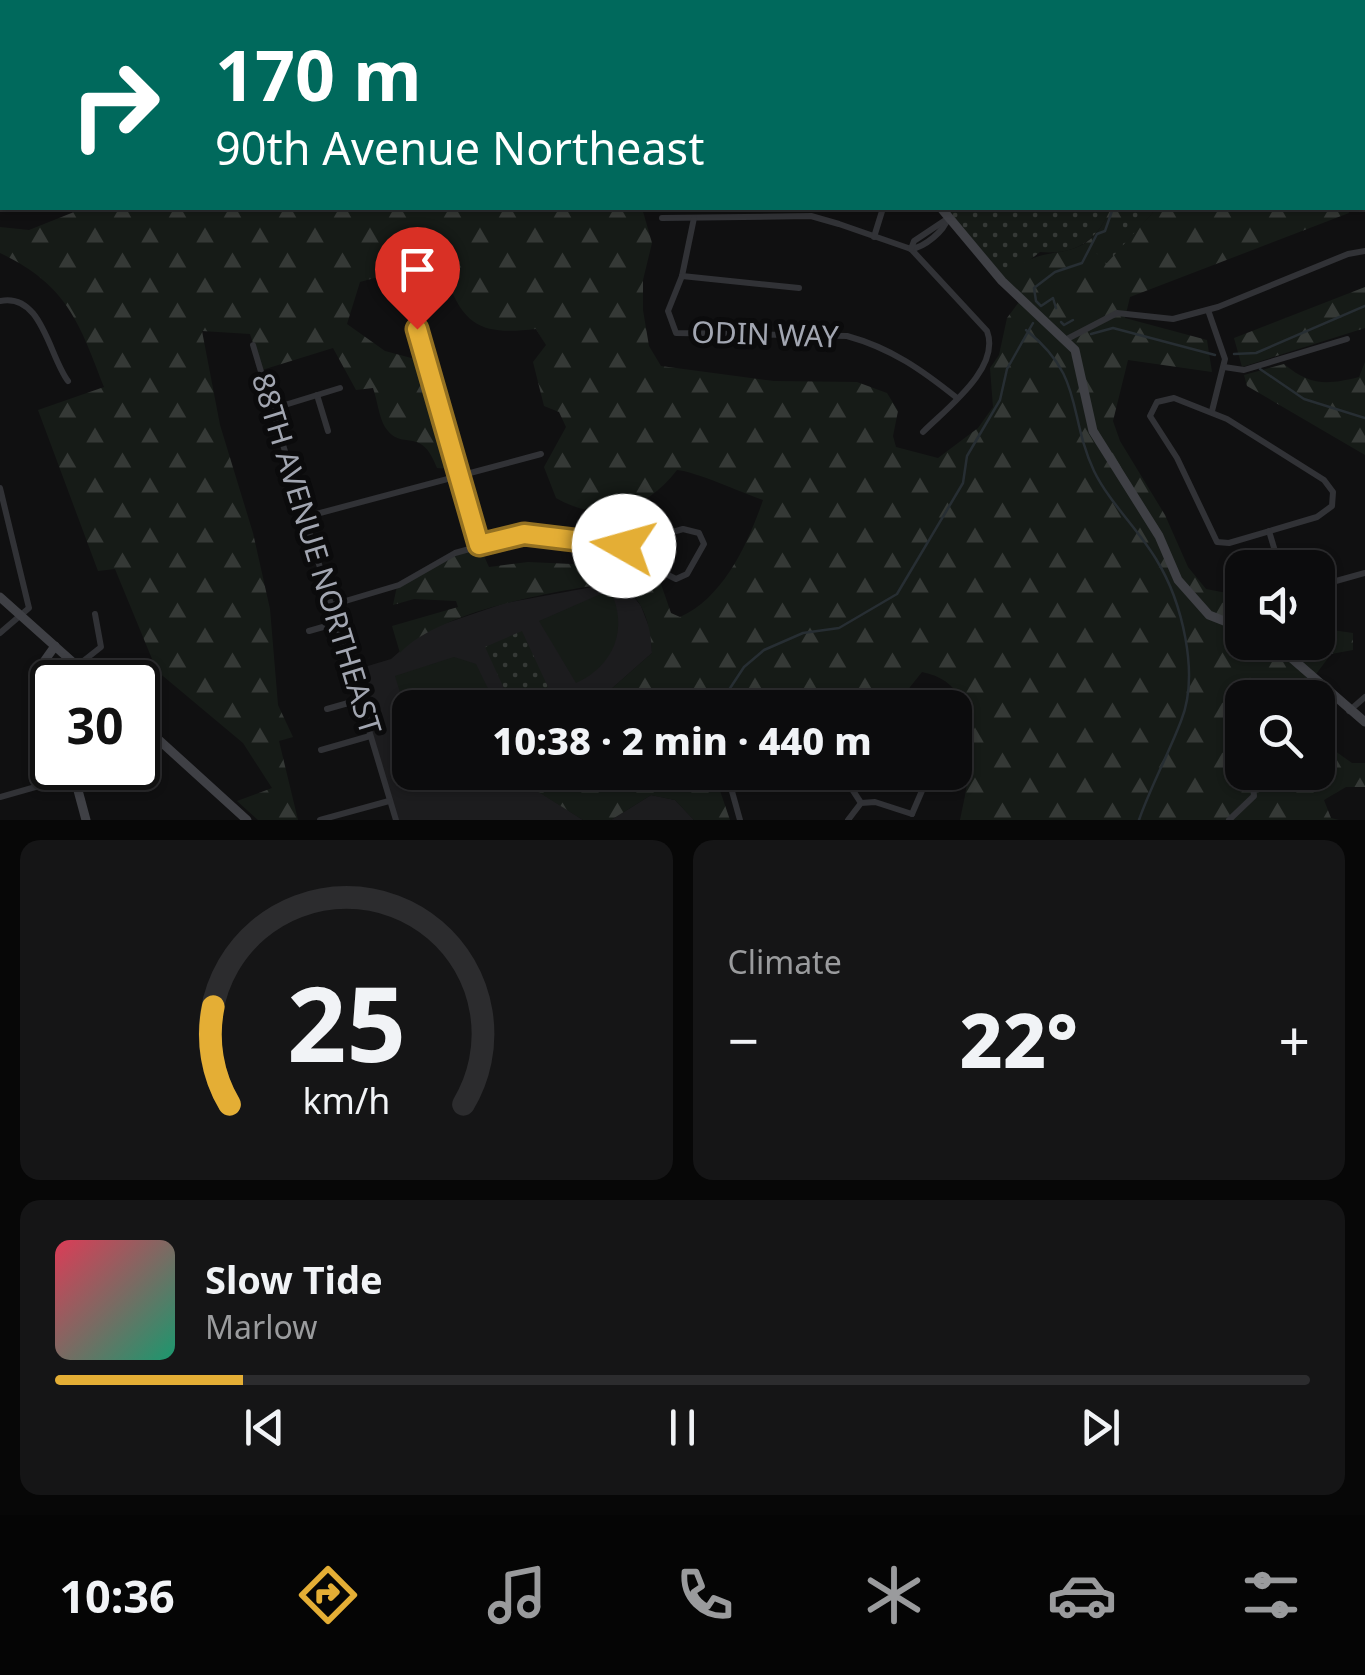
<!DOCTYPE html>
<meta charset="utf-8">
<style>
:root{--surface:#0c0c0d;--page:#151516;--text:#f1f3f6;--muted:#9a9b9d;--line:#2c2c2e;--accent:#e4ae35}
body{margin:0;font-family:"Noto Sans",sans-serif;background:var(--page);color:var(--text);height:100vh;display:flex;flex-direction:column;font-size:38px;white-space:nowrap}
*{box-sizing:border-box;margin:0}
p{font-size:32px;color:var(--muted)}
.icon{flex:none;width:55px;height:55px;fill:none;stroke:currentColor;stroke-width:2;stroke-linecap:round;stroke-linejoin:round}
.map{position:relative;height:820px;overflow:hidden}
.sheet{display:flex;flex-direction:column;gap:20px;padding:20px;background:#070707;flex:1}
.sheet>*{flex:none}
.guide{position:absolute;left:0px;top:0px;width:1365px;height:210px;box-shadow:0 2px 8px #0004,0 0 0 2px var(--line);background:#00695c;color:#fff;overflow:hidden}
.controls{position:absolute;left:1225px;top:550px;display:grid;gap:20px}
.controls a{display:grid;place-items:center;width:110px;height:110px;border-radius:20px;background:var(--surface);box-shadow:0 2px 8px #0004,0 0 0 2px var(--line);font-size:50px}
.speed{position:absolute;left:30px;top:660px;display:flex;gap:20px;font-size:50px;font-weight:700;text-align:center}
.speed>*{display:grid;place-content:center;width:130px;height:130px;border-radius:50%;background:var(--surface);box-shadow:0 2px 8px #0004,0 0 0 2px var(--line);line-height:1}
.speed .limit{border:5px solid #111;border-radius:15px;background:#fff;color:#111}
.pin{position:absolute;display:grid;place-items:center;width:85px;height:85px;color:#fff;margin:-102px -42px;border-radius:50% 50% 50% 0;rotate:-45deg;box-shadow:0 0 10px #0007}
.pin .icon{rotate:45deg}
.me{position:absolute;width:110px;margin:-55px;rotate:277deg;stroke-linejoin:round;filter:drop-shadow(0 0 8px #0008)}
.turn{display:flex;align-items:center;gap:35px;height:210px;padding:0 50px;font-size:45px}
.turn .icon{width:130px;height:130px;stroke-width:2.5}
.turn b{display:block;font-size:70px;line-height:85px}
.big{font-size:75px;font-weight:800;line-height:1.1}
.sheet .tile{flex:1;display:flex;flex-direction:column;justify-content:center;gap:15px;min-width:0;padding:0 35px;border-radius:20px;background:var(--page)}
.sheet .dial{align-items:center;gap:0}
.dial svg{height:260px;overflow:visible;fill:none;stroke:var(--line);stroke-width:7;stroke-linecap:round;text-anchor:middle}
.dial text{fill:var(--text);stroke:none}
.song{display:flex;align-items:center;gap:30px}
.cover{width:120px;height:120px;border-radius:15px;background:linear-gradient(135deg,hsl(350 70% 55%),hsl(160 70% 35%))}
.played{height:10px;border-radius:5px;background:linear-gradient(90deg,var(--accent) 15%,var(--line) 15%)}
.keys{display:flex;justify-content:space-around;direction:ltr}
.heat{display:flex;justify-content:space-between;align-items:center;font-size:55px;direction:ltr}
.sheet .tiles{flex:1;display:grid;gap:20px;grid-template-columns:1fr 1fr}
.tile:last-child{grid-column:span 2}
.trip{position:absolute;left:392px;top:690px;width:580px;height:100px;border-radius:20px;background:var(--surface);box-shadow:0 2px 8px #0004,0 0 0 2px var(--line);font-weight:800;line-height:100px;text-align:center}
.menu{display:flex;height:160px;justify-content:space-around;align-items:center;background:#050505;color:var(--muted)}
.menu .icon{width:70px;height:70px}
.menu .current{color:var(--accent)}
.menu b{font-size:45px;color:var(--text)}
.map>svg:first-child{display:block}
.built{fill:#1c1c1e}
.green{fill:url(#green-dots)}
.forest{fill:url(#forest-firs)}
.pitch{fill:#161b17}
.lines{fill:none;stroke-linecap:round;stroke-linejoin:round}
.stream{stroke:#272e33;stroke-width:2.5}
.street{stroke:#313236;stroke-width:6}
.secondary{stroke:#3f4045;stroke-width:9}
.route-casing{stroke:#947122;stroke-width:25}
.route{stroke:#e4ae35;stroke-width:18}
.labels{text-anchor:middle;stroke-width:10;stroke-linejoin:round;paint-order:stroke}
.street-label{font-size:30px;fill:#a2a6b1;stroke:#0b0b0c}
</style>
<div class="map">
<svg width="1365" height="820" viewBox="0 0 1365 820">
<defs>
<pattern id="green-dots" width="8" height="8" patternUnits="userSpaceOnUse" patternTransform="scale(2.5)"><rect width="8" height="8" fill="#161b17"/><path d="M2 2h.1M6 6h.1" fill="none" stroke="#353936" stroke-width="1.8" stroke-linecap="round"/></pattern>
<pattern id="forest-firs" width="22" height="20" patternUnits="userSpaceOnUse" patternTransform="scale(2.5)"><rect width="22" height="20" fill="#161b17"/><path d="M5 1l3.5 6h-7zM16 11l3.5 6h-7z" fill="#353936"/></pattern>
</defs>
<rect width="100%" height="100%" fill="#101011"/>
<g class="built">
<path d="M 614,583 L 626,587 L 641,606 L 651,632 L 652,653 L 609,691 L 572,690 L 581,707 L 410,708 L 410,772 L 561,773 L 533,788 L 583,820 L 396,820 L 351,671 L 391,659 L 423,631 L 505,603 Z"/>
<path d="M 651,795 L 675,800 L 694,820 L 611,820 Z"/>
</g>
<g class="green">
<path d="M 239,0 L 868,0 L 868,2 L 235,2 Z"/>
<path d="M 941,208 L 1111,208 C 1097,241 1076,255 1040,252 L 1002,282 Z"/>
<path d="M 1114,208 L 1157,208 L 1106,265 L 1088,251 Z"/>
<path d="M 522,631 L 548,687 L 511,704 L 485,647 Z"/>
</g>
<g class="forest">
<path d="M 84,208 L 642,208 L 652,243 L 643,280 L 643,310 L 649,346 L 661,366 L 774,381 L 857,382 L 887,393 L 898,411 L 893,436 L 896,447 L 938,458 L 978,428 L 993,407 L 990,368 L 999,355 L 1007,318 L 1022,298 L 1002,281 C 1045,231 1081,277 1111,208 L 1129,208 L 1114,247 L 1094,250 L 1106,264 L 1157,208 L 1347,208 L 1349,213 L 1130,297 L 1125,318 L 1207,340 L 1212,372 L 1128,360 L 1113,421 L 1120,441 L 1165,515 L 1188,567 L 1206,589 L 1237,595 L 1242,607 L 1242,642 L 1318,642 L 1318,628 L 1353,633 L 1353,650 L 1331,654 L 1299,697 L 1242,698 L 1242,772 L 1318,772 L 1318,750 L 1335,751 L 1352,763 L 1365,763 L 1365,787 L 1346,787 L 1324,800 L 1331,818 L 1339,820 L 960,820 C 970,773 990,685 922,672 L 894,707 L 581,707 L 571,690 L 609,691 L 652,653 C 651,626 643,592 614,583 C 557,590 439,611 400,653 L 392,626 L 458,607 L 456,601 L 414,599 L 393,605 L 397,586 L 455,553 L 479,545 L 489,567 L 528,562 L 615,566 L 643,557 L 653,561 L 671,613 L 680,617 C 723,598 748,544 763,500 C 743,493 694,471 677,470 C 646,511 601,524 556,498 L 544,467 L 566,427 L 559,412 L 544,406 L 533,362 L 546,345 L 536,329 C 490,334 466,331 449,284 L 438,286 L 431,262 L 360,282 L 347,324 L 385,351 L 415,359 L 428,385 L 450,469 L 437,468 C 421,424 402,453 385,427 C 379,417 377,399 373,388 L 356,390 L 333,348 L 262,370 L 250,334 L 202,331 L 220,425 L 253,533 L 270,609 L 278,705 L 293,737 L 279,741 L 298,820 L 258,820 L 237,801 L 272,788 L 243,743 L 157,671 L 115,569 L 98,571 L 38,410 L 104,387 C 79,322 67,285 0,253 L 0,227 L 29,230 Z"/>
<path d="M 1365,287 L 1365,328 L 1242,367 L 1234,338 Z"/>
<path d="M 1365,362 L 1365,455 L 1247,386 L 1244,375 L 1284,364 C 1310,386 1327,385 1359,377 Z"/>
<path d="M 561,773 L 714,773 L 730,820 L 694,820 L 675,800 L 651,795 L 611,820 L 583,820 L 532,788 Z"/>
</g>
<g class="pitch">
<path d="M 610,590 C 629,628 614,666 576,683 L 539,621 Z"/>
<path d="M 454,657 L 476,664 L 497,707 L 410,708 L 410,724 L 395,676 Z"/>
</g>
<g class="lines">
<g class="stream">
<path d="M 1362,93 L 1365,91"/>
<path d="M 1056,308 L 1053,298 L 1041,306 L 1036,301 L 1034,288 L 1055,272 L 1082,263 L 1097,234 L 1105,231 L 1113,208"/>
<path d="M 1061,322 L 1064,325 L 1073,320"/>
<path d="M 1026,330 C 1085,377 1067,413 1094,471 C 1109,502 1138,529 1156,559 C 1182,601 1200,674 1181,721 C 1168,755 1151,786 1139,820"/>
<path d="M 1091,334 L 1113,328 L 1215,355"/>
<path d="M 1234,354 L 1256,353 L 1365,306"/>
<path d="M 1260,369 L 1304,399 L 1365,418"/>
<path d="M 717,708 L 744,667 L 764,650 L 803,633 L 839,628 L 897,594 L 963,483 L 967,456 L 1000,400 L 1007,369 L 1033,323"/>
</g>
<g class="street">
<path d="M 20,0 L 31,2"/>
<path d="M 133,2 L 136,0"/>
<path d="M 914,2 L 914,0"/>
<path d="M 1021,2 L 1022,0"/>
<path d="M 1046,2 L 1047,0"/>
<path d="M 0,81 L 2,81"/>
<path d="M 0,158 L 2,157"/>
<path d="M 662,218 L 811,216 L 839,224 L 911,249 L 987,331 C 1001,368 947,408 923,432"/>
<path d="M 694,218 L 682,276 L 668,311 L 676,333 L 847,336 C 891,348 922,370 957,398"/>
<path d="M 874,237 L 883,208"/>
<path d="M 911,249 C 925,247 944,231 948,218"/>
<path d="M 911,249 L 914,241 L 947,219"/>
<path d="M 682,276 L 799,288"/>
<path d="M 0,301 C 42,292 49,356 68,381"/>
<path d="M 1208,310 L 1225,359 L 1212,411"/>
<path d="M 417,329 L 479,545"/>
<path d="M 1067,339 L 1117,313 L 1173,319 L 1218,307 L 1348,254 L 1365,251"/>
<path d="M 253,345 L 396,820"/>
<path d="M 1224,367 L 1244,370 L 1347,339"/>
<path d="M 317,395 L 328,431"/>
<path d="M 1174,398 L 1227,419 L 1324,480 L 1333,492 L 1332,506 L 1317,517 L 1229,543 L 1217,542 L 1177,458 L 1150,416 L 1157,402 Z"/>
<path d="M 275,408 L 340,388"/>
<path d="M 0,488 L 29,608 L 0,633"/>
<path d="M 305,517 L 541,454"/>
<path d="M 1269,531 L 1275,551 L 1288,568"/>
<path d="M 1318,586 L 1365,573"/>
<path d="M 332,605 L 399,585 L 455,553 L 524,534 L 624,546 L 683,529 L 699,533 L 704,544 L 687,574 L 676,579 L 668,575 L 657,546 L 645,542"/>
<path d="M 309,631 L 337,623"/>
<path d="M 77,666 L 101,647 L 95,614"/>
<path d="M 327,709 L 359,700"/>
<path d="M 1349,711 L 1365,697"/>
<path d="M 321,750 L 370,736"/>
<path d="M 841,772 L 861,803"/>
<path d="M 728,777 L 740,820"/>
<path d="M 0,797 L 74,776"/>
<path d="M 912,814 L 930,772"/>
<path d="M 320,820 L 389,801"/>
<path d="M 848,820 L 861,803 L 875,802 L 912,814"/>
<path d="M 1229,820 L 1254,796 L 1252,772"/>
</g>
<g class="secondary">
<path d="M 870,0 L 871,2"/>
<path d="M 941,208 L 1002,281 L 1075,350 L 1093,431 L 1159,536 L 1178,580 L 1209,615 L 1242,628"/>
<path d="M 0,597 L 95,682"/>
<path d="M 1273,642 L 1365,722"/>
<path d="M 52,692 L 45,660 L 55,646"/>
<path d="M 138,721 L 247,820"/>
<path d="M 72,768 L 86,820"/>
</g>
</g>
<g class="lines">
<g class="route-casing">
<path id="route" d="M 417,329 L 479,545 L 524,534 L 624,546"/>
</g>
<use href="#route" class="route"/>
</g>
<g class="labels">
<g class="street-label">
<text transform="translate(765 335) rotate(2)" y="10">ODIN WAY</text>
<text transform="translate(316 554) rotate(73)" y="10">88TH AVENUE NORTHEAST</text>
</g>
</g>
</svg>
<div class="controls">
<a><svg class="icon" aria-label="sound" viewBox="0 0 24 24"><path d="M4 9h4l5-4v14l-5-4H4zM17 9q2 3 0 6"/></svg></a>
<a><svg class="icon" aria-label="search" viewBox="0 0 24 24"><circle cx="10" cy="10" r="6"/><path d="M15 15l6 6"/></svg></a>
</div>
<div class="speed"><div class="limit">30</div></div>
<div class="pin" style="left:417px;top:329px;background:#d93025"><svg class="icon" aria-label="arrive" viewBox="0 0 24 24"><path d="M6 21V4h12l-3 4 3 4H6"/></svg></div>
<svg class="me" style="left:624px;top:546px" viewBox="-20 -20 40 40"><circle r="19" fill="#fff"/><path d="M0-13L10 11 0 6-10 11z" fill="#e4ae35"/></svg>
<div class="trip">10:38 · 2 min · 440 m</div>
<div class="guide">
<div class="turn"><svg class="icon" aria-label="right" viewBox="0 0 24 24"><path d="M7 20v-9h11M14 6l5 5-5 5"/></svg><div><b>170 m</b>90th Avenue Northeast</div></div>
</div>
</div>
<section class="sheet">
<div class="tiles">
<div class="tile dial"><svg viewBox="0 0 100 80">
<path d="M14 69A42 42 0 1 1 86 69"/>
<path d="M14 69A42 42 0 0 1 9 39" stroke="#e4ae35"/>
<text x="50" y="56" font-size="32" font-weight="700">25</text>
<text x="50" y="72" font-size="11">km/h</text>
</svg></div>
<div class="tile"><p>Climate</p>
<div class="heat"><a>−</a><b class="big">22°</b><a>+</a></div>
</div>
<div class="tile">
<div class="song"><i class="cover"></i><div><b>Slow Tide</b><p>Marlow</p></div></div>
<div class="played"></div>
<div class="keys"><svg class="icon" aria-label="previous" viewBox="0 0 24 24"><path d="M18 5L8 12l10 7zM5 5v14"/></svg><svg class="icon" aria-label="pause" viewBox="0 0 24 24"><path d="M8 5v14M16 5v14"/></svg><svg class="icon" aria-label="next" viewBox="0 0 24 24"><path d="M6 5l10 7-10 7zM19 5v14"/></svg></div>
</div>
</div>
</section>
<nav class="menu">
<b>10:36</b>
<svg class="icon current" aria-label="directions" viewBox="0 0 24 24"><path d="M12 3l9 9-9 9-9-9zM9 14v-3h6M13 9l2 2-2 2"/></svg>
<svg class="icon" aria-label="music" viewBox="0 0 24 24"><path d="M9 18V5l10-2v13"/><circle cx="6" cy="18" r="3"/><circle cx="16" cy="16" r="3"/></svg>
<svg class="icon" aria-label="phone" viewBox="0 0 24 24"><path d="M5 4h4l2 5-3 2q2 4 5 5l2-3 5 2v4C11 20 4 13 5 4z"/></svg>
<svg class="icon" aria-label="climate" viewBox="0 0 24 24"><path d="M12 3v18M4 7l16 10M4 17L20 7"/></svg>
<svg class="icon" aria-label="car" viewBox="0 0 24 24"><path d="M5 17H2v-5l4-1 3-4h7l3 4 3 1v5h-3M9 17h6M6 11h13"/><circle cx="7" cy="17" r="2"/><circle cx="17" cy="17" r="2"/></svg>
<svg class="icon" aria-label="filters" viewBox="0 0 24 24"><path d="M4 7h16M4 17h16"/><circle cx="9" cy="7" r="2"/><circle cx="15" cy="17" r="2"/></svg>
</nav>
